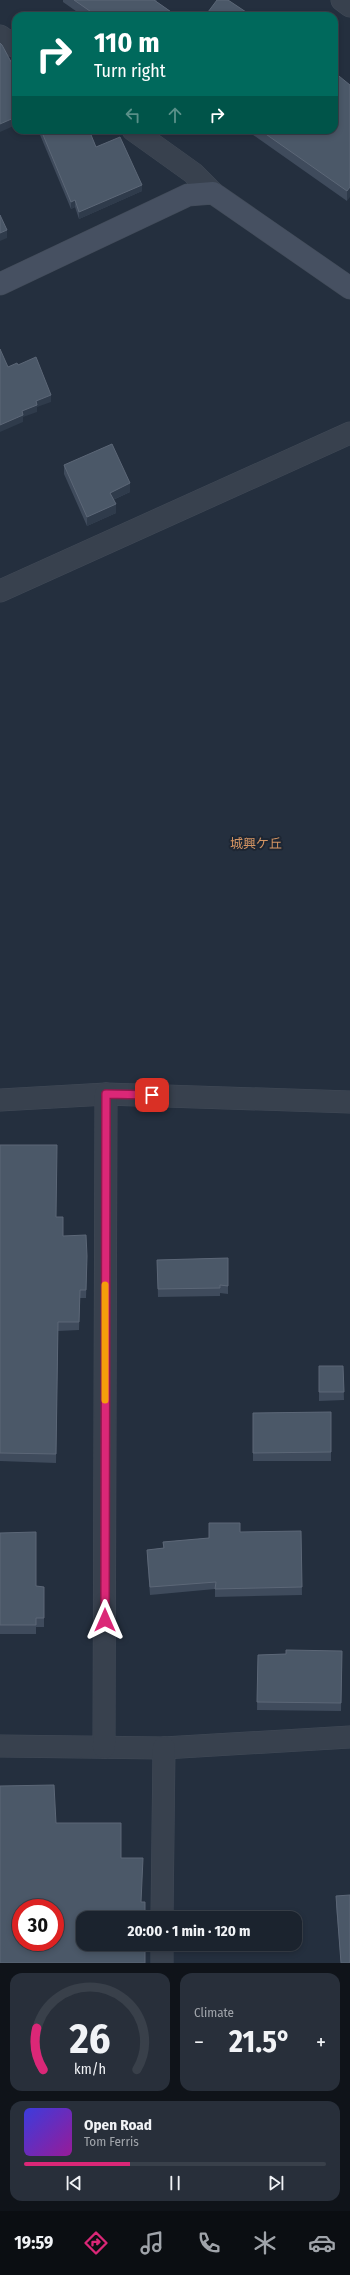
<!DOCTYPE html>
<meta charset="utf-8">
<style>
:root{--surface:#1b232e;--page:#282f3a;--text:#f1f3f6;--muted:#a0a4aa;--line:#39404a;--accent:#db2777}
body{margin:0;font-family:"Fira Sans Condensed","Noto Sans JP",sans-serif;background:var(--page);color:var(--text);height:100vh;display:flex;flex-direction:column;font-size:15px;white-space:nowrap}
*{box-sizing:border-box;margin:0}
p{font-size:13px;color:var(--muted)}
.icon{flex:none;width:22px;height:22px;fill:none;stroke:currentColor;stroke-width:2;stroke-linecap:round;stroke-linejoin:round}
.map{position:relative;height:1963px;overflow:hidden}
.side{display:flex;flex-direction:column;gap:10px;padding:10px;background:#0f1319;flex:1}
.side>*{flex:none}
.hud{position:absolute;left:12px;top:12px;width:326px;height:122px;border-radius:12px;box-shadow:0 2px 6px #0003,0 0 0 1px var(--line);background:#00695c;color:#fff;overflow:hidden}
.speed{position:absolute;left:12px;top:1899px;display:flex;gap:8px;font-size:20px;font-weight:700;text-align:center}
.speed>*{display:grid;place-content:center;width:52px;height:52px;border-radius:50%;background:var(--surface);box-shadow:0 2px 6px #0003,0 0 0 1px var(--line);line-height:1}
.speed .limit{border:6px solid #d22;background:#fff;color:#111}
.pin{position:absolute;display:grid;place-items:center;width:34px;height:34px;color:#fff;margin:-17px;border-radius:8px;box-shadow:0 2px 6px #0006}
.me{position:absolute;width:44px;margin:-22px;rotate:0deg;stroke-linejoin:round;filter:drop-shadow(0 0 3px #0008)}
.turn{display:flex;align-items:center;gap:14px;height:84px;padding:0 16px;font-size:18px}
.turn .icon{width:52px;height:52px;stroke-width:2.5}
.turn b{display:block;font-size:28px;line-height:34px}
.lanes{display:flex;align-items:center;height:38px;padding:0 16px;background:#0003;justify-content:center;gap:20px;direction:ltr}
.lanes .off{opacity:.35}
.big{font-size:30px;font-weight:700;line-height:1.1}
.side .widget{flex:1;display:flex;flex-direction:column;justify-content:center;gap:6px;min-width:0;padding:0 14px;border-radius:12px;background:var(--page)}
.side .dial{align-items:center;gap:0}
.dial svg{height:104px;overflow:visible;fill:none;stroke:var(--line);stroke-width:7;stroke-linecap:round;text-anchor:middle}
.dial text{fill:var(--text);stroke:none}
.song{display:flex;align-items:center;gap:12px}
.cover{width:48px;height:48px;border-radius:6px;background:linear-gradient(135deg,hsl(240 70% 55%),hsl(300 70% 35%))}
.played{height:4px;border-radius:2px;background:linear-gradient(90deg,var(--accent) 35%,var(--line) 35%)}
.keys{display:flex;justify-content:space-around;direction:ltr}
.heat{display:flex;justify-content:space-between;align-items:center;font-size:22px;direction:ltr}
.side .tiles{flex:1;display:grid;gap:10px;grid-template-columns:1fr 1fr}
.widget:last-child{grid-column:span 2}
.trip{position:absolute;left:76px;top:1911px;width:226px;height:40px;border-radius:12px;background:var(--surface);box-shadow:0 2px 6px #0003,0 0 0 1px var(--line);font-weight:700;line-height:40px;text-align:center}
.menu{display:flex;height:64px;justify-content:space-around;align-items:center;background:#0b0e12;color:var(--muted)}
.menu .icon{width:28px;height:28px}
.menu .selected{color:var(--accent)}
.menu b{font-size:18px;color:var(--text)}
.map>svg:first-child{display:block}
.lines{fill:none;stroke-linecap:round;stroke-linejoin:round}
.street-casing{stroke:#414a57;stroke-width:23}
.secondary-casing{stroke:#414a57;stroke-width:23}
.street{stroke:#38414e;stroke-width:22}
.secondary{stroke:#465061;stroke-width:22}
.wall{fill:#3f4b5c}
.shaded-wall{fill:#2f3b4b}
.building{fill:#4b5868;stroke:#5c6777;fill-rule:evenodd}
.route-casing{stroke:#8e194d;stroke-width:10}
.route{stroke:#db2777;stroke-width:7}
.slow{stroke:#f59e0b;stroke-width:7}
.labels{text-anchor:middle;stroke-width:4;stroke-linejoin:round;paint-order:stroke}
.neighbourhood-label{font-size:13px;fill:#d59563;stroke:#1d2633}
</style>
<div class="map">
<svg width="350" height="1963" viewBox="0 0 350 1963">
<rect width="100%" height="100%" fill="#242f3e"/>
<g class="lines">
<g class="street-casing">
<g id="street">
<path d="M 342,0 L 350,6"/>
<path d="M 0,36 L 16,47"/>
<path d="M 133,130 L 193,173 L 213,193"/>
<path d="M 0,591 L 350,433"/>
<path d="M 0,1100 L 106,1094 L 350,1102"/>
<path d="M 0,1746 L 164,1748 L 350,1737"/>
<path d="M 104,1747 L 106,1094"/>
<path d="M 162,1918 L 164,1748"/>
<path d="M 162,1963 L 162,1944"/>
</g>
</g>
<g class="secondary-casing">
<path id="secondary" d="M 0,284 L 188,195 L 213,193 L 350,288"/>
</g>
<use href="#street" class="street"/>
<use href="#secondary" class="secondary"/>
</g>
<g class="wall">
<path d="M 63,0 L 157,0 L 156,1 L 177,16 L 83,16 L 63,2 Z"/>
<path d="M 350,85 L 347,201 L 246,130 L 334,130 Z"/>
<path d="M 38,130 L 89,130 L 96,147 L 142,191 L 79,219 L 75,207 L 71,209 Z"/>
<path d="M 64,465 L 130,492 L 113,500 L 116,513 L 87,526 L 64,474 Z"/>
<path d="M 0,1145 L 56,1217 L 63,1236 L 87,1264 L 86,1298 L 80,1298 L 79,1330 L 58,1331 L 56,1463 L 0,1461 Z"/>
<path d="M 228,1258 L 228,1294 L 220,1293 L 220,1296 L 158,1297 L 157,1260 Z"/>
<path d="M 319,1366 L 343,1366 L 344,1400 L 319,1401 Z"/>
<path d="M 331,1412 L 331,1461 L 253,1461 L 253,1413 Z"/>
<path d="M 301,1531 L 302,1595 L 215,1597 L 215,1589 L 150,1595 L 147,1558 L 147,1550 L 163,1548 L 163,1542 L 209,1538 L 240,1532 Z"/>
<path d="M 0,1533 L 36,1586 L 44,1587 L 44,1627 L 36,1627 L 36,1634 L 0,1634 Z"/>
<path d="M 342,1651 L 341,1711 L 257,1710 L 258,1655 L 286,1654 Z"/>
<path d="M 336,1896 L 350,1963 L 341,1963 L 336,1906 Z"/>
</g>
<g class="shaded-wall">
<path d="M 16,117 L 16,125 L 0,132 L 0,124 Z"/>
<path d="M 142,185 L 142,191 L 79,219 L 79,212 Z"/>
<path d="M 350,187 L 350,197 L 347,201 L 347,191 Z"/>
<path d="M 75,200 L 75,207 L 71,209 L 71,202 Z"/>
<path d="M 7,230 L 7,238 L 0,241 L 0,233 Z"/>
<path d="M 51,395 L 51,402 L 37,407 L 37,412 L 23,417 L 23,422 L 0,432 L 0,425 L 36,401 Z"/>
<path d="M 130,483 L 130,492 L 110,501 L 110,493 Z"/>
<path d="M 116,504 L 116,513 L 87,526 L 87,517 Z"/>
</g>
<g class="building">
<path d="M 74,0 L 154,0 L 177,16 L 97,16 Z"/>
<path d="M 217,0 L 228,0 L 252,16 L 205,16 Z"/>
<path d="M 0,43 L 2,45 L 16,71 L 16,117 L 0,124 Z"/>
<path d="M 334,72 L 350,85 L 350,187 L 347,191 L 260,130 L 334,130 Z"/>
<path d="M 41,130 L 89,130 L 96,147 L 120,137 L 142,185 L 79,212 L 75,200 L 71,202 Z"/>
<path d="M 0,215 L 7,230 L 0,233 Z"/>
<path d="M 0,349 L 8,367 L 17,363 L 18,365 L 36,357 L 51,395 L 36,401 L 37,405 L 22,411 L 23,415 L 0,425 Z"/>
<path d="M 112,444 L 130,483 L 110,493 L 116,504 L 87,517 L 64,465 Z"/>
<path d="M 0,1145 L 57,1145 L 56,1217 L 63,1217 L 63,1236 L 86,1235 L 87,1256 L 86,1290 L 80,1290 L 79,1322 L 58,1322 L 56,1454 L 0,1453 Z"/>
<path d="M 228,1258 L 228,1286 L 220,1285 L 220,1288 L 158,1289 L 157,1260 Z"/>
<path d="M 319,1366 L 343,1366 L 344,1392 L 319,1392 Z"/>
<path d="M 331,1412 L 331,1452 L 253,1453 L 253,1413 Z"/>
<path d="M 209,1523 L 240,1523 L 240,1532 L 301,1531 L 302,1587 L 215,1589 L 216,1582 L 150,1587 L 147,1550 L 164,1548 L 163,1542 L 209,1538 Z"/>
<path d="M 36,1532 L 36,1586 L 44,1587 L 44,1618 L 36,1618 L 36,1625 L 0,1625 L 0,1533 Z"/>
<path d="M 286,1650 L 342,1651 L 341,1703 L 257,1702 L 258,1655 L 286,1654 Z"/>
<path d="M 54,1785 L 56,1823 L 121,1823 L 121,1858 L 143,1858 L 141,1902 L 145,1902 L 145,1918 L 83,1918 L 83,1944 L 145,1944 L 145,1963 L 0,1963 L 0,1786 ZM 21,1908 L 55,1908 L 55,1942 L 21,1942 Z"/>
<path d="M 350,1895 L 350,1963 L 341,1963 L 336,1896 Z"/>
</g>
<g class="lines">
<g class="route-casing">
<path id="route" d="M 105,1620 L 106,1094 L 152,1095"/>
</g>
<use href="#route" class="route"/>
<path class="slow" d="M 105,1400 L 105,1285"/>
</g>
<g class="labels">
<g class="neighbourhood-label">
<text x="256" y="848">城興ケ丘</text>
</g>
</g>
</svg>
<div class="speed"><div class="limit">30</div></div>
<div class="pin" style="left:152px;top:1095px;background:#d93025"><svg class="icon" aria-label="arrive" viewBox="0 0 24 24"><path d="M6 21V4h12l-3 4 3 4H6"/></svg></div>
<svg class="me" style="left:105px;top:1620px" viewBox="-20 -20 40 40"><path d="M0-17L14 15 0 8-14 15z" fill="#db2777" stroke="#fff" stroke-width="4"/></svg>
<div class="trip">20:00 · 1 min · 120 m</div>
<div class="hud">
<div class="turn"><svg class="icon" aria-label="right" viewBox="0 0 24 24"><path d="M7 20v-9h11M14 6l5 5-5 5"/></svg><div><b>110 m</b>Turn right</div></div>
<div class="lanes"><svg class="icon off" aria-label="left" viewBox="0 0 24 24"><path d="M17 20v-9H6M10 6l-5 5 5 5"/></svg><svg class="icon off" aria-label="ahead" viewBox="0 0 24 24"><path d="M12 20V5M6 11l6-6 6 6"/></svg><svg class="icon" aria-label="right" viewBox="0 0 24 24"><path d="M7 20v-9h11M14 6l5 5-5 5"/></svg></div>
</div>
</div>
<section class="side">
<div class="tiles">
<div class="widget dial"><svg viewBox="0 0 100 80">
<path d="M14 69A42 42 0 1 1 86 69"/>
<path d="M14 69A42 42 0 0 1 9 37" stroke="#db2777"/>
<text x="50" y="56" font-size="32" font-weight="700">26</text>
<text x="50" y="72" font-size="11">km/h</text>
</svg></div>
<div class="widget"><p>Climate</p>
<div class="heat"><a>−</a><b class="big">21.5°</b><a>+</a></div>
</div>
<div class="widget">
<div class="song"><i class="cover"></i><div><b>Open Road</b><p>Tom Ferris</p></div></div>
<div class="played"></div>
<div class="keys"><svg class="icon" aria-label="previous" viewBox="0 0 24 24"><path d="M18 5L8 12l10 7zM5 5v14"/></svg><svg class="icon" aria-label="pause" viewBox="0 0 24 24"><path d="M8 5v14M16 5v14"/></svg><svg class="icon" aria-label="next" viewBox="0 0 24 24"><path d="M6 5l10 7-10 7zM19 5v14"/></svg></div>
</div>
</div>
</section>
<nav class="menu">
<b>19:59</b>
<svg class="icon selected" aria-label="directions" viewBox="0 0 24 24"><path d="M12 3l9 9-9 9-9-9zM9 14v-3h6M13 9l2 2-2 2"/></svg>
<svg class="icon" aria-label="music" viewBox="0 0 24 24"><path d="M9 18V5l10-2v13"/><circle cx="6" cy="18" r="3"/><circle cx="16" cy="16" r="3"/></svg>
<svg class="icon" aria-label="phone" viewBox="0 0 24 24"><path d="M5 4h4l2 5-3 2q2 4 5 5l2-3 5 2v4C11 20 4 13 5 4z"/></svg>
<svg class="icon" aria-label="climate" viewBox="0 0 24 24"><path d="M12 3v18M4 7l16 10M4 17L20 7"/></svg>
<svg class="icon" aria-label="car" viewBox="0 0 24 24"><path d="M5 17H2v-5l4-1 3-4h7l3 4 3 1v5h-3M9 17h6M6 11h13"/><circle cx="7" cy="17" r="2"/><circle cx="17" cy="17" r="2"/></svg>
</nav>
